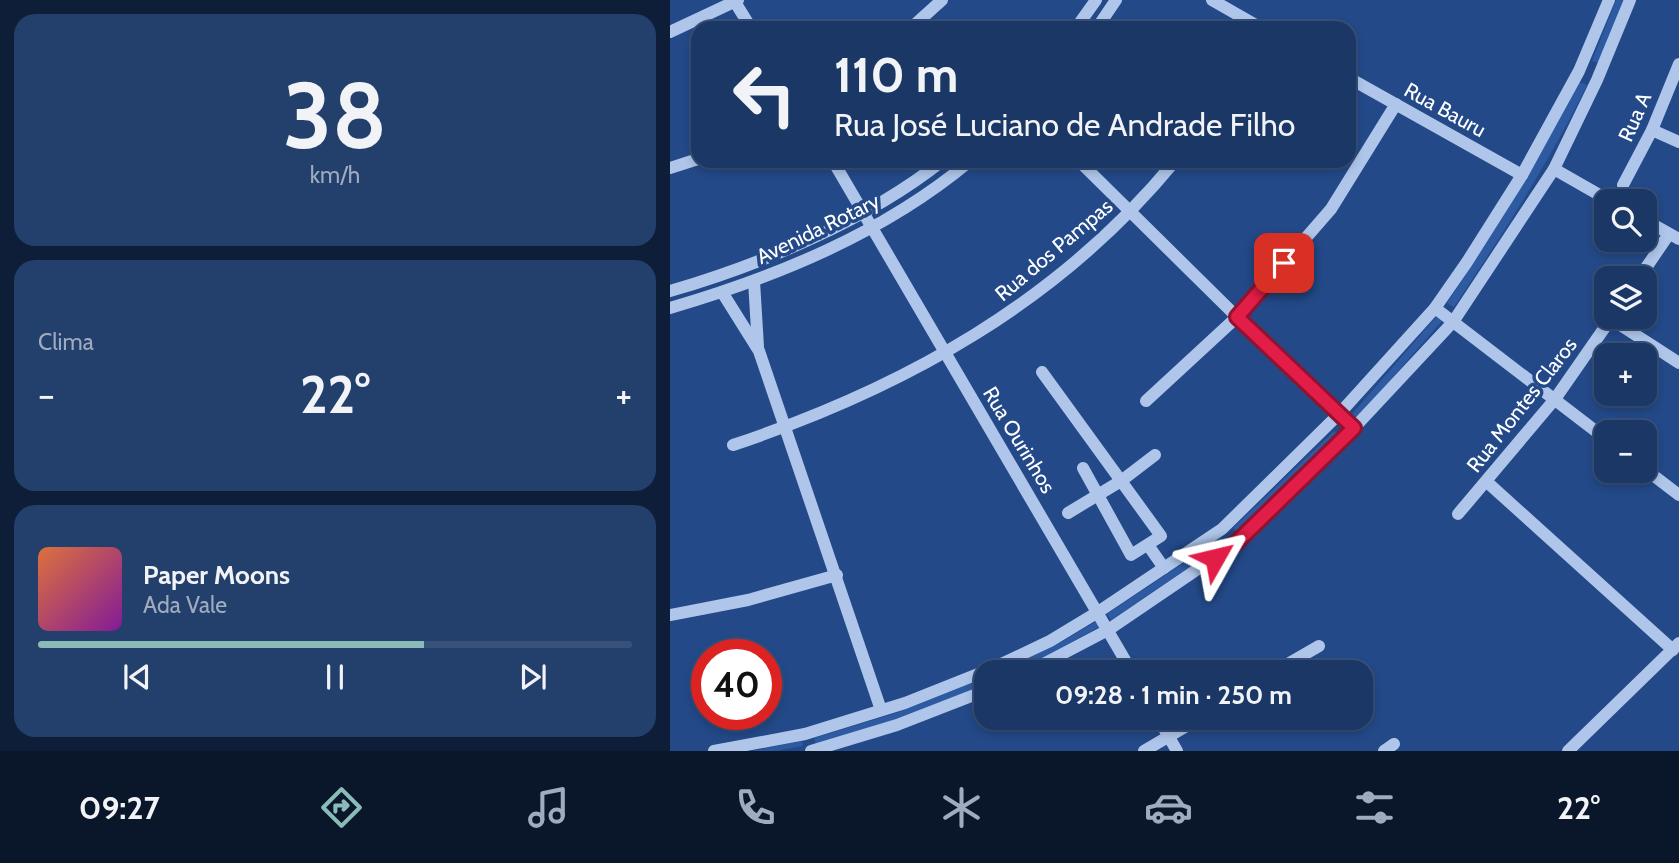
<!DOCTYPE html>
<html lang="pt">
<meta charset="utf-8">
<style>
:root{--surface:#1a3766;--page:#233f6c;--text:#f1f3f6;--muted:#9facbf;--line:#38517a;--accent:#8bbbb9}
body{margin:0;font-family:Cabin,sans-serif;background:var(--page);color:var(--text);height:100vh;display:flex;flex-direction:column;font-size:26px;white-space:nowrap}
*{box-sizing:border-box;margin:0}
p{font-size:23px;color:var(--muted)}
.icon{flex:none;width:38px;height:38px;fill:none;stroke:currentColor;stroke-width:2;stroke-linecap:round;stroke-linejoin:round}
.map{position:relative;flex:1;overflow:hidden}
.drawer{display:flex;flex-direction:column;gap:14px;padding:14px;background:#0e1e38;width:670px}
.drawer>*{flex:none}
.banner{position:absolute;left:21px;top:21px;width:665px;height:147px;border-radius:21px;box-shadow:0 4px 10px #0003,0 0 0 2px var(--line);background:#1a3766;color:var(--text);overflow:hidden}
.buttons{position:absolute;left:924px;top:189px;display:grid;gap:14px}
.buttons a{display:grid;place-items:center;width:63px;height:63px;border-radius:14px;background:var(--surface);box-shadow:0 4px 10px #0003,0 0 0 2px var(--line);font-size:35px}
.speed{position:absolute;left:21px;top:639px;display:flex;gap:14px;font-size:35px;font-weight:700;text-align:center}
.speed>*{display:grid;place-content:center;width:91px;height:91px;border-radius:50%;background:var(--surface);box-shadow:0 4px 10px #0003,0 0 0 2px var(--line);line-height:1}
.speed .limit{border:10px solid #d22;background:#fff;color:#111}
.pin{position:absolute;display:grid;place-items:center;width:60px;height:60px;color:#fff;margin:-30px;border-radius:14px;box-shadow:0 4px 10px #0006}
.me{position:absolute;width:77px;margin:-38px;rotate:53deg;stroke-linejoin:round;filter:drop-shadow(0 0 5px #0008)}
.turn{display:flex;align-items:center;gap:24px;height:147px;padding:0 28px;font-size:32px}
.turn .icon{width:91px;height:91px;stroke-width:2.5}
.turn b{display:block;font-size:49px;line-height:60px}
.big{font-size:52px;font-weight:800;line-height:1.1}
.drawer .widget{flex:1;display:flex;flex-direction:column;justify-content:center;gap:10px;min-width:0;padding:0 24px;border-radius:21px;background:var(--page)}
.drawer .dial{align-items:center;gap:0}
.dial b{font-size:91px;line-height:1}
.song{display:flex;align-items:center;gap:21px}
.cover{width:84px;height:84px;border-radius:10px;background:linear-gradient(135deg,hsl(20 70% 55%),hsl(290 70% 35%))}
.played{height:7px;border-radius:4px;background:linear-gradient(90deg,var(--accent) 65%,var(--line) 65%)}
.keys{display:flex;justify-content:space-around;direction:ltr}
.heat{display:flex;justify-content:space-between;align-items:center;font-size:38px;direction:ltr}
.trip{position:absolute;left:304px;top:660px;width:399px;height:70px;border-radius:21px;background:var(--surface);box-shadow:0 4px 10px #0003,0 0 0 2px var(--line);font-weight:800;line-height:70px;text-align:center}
.menu{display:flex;height:112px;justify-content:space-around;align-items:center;background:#0a1629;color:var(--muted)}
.menu .icon{width:49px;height:49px}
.menu .active{color:var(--accent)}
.menu b{font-size:32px;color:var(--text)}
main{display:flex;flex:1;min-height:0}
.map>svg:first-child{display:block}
.green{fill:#2d5aa0}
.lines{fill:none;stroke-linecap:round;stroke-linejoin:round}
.minor{stroke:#afc6ea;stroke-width:12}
.route-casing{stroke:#92132f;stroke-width:18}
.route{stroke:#e11d48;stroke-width:12}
.labels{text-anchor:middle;stroke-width:7;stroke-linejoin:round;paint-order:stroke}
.street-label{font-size:21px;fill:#fff;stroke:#234988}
</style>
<main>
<section class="drawer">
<div class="widget dial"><b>38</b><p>km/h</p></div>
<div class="widget"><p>Clima</p>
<div class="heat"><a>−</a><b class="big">22°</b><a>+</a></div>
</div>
<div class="widget">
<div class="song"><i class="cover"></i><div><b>Paper Moons</b><p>Ada Vale</p></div></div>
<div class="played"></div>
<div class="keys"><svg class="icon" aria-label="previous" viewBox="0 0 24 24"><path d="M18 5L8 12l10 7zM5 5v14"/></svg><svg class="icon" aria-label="pause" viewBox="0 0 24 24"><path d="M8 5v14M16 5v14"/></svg><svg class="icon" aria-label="next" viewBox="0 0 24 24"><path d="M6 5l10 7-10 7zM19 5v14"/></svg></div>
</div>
</section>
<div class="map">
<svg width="1009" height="751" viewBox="0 0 1009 751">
<rect width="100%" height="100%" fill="#234988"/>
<g class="green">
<path d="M 946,0 L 954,0 L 929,63 L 922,61 Z"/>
<path d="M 909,82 L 917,85 C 879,163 832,235 784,307 L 777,303 C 825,231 870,159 909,82 Z"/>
<path d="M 766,317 L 772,321 L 687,418 L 682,414 Z"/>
<path d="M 664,431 L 669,436 L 567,532 L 563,528 Z"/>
<path d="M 551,538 L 555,543 L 441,620 L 437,614 Z"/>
<path d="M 427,621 L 431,626 L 346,672 L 331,672 L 391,642 Z"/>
<path d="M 317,677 L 317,684 L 227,719 L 146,744 L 144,738 L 226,713 Z"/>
<path d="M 132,741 L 133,746 L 106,751 L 82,751 Z"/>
</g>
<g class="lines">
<g class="minor">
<path d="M 542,0 L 591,28"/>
<path d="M 65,2 L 81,28"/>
<path d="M 241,28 L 272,0"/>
<path d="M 406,28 L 426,0"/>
<path d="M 427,28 L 446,0"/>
<path d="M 0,32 L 68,0"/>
<path d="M 679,78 L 852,175"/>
<path d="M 982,130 L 1009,142"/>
<path d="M 163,161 L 462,672"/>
<path d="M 409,161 L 567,317 L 684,428"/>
<path d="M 0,168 L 28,159"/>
<path d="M 884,169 L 940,201"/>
<path d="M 953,185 L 982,130 L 1009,64"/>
<path d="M 975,220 L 1009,239"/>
<path d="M 969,278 L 999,234"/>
<path d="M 84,281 L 88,347"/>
<path d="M 0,291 C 90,265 198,220 272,161"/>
<path d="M 52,292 L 89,351 L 211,710"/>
<path d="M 0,308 C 106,277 214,233 300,161"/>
<path d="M 765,308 L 936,439"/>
<path d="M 941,319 L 1009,363"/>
<path d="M 372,372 L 491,536 L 461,555 L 413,468"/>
<path d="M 476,401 L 567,317 L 661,209 L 726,104"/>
<path d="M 63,445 C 234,388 389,302 505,161"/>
<path d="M 975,469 L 1009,495"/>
<path d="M 817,482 L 1003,650"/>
<path d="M 398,513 L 451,481 L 485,455"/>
<path d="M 788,514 L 885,399 L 942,317"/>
<path d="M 478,545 L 494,568"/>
<path d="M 0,615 L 78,600 L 167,575"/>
<path d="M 358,672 L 438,630 L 566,543 L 684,428 L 783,322 L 884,169 L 927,80 L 960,0"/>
<path d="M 604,672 L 649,646"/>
<path d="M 488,718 L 507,751"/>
<path d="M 44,751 L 135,734 L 235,703 L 323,668 L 380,641 L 428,612 L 552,529 L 669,414 L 765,308 L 797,262 L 852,175 L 909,71 L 939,0"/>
<path d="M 141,751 L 227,725 L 317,690"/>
<path d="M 474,751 L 530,718"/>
<path d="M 714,751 L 724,744"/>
<path d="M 898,751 L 1009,643"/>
</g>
</g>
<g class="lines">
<g class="route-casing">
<path id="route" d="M 545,558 L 566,543 L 684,428 L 567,317 L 614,263"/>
</g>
<use href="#route" class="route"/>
</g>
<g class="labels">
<g class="street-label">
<text transform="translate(775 110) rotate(29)" y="7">Rua Bauru</text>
<text transform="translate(965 117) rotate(-66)" y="7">Rua A</text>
<text transform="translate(148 229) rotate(-26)" y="7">Avenida Rotary</text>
<text transform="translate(384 250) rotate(-40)" y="7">Rua dos Pampas</text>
<text transform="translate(852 405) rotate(-52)" y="7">Rua Montes Claros</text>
<text transform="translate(349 440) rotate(59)" y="7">Rua Ourinhos</text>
</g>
</g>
</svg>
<div class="buttons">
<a><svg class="icon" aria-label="search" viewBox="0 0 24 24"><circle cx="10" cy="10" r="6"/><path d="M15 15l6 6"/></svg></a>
<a><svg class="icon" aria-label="layers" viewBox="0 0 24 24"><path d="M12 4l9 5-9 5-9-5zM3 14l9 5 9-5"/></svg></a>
<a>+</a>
<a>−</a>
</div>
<div class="speed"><div class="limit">40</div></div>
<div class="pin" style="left:614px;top:263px;background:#d93025"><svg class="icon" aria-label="arrive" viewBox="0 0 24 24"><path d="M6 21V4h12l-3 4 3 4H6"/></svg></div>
<svg class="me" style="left:545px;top:558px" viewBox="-20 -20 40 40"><path d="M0-17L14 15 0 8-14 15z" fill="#e11d48" stroke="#fff" stroke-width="4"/></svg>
<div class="trip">09:28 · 1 min · 250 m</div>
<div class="banner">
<div class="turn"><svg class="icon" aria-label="left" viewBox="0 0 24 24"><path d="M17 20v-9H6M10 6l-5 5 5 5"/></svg><div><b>110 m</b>Rua José Luciano de Andrade Filho</div></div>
</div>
</div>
</main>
<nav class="menu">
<b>09:27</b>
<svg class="icon active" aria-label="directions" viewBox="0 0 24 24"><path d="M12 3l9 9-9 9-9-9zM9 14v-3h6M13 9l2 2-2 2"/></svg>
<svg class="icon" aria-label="music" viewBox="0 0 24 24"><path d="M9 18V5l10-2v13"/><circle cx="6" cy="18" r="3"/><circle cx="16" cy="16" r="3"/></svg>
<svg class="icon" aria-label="phone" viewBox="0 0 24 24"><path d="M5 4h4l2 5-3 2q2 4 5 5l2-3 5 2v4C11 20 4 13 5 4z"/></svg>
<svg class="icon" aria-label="climate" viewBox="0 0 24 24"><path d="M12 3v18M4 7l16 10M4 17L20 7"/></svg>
<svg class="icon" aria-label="car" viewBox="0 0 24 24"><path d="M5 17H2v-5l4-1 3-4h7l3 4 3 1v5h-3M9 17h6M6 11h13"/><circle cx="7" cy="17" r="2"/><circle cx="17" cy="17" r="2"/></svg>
<svg class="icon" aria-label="filters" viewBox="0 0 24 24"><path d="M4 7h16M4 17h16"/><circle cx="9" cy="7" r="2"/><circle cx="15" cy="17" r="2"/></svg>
<b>22°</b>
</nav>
